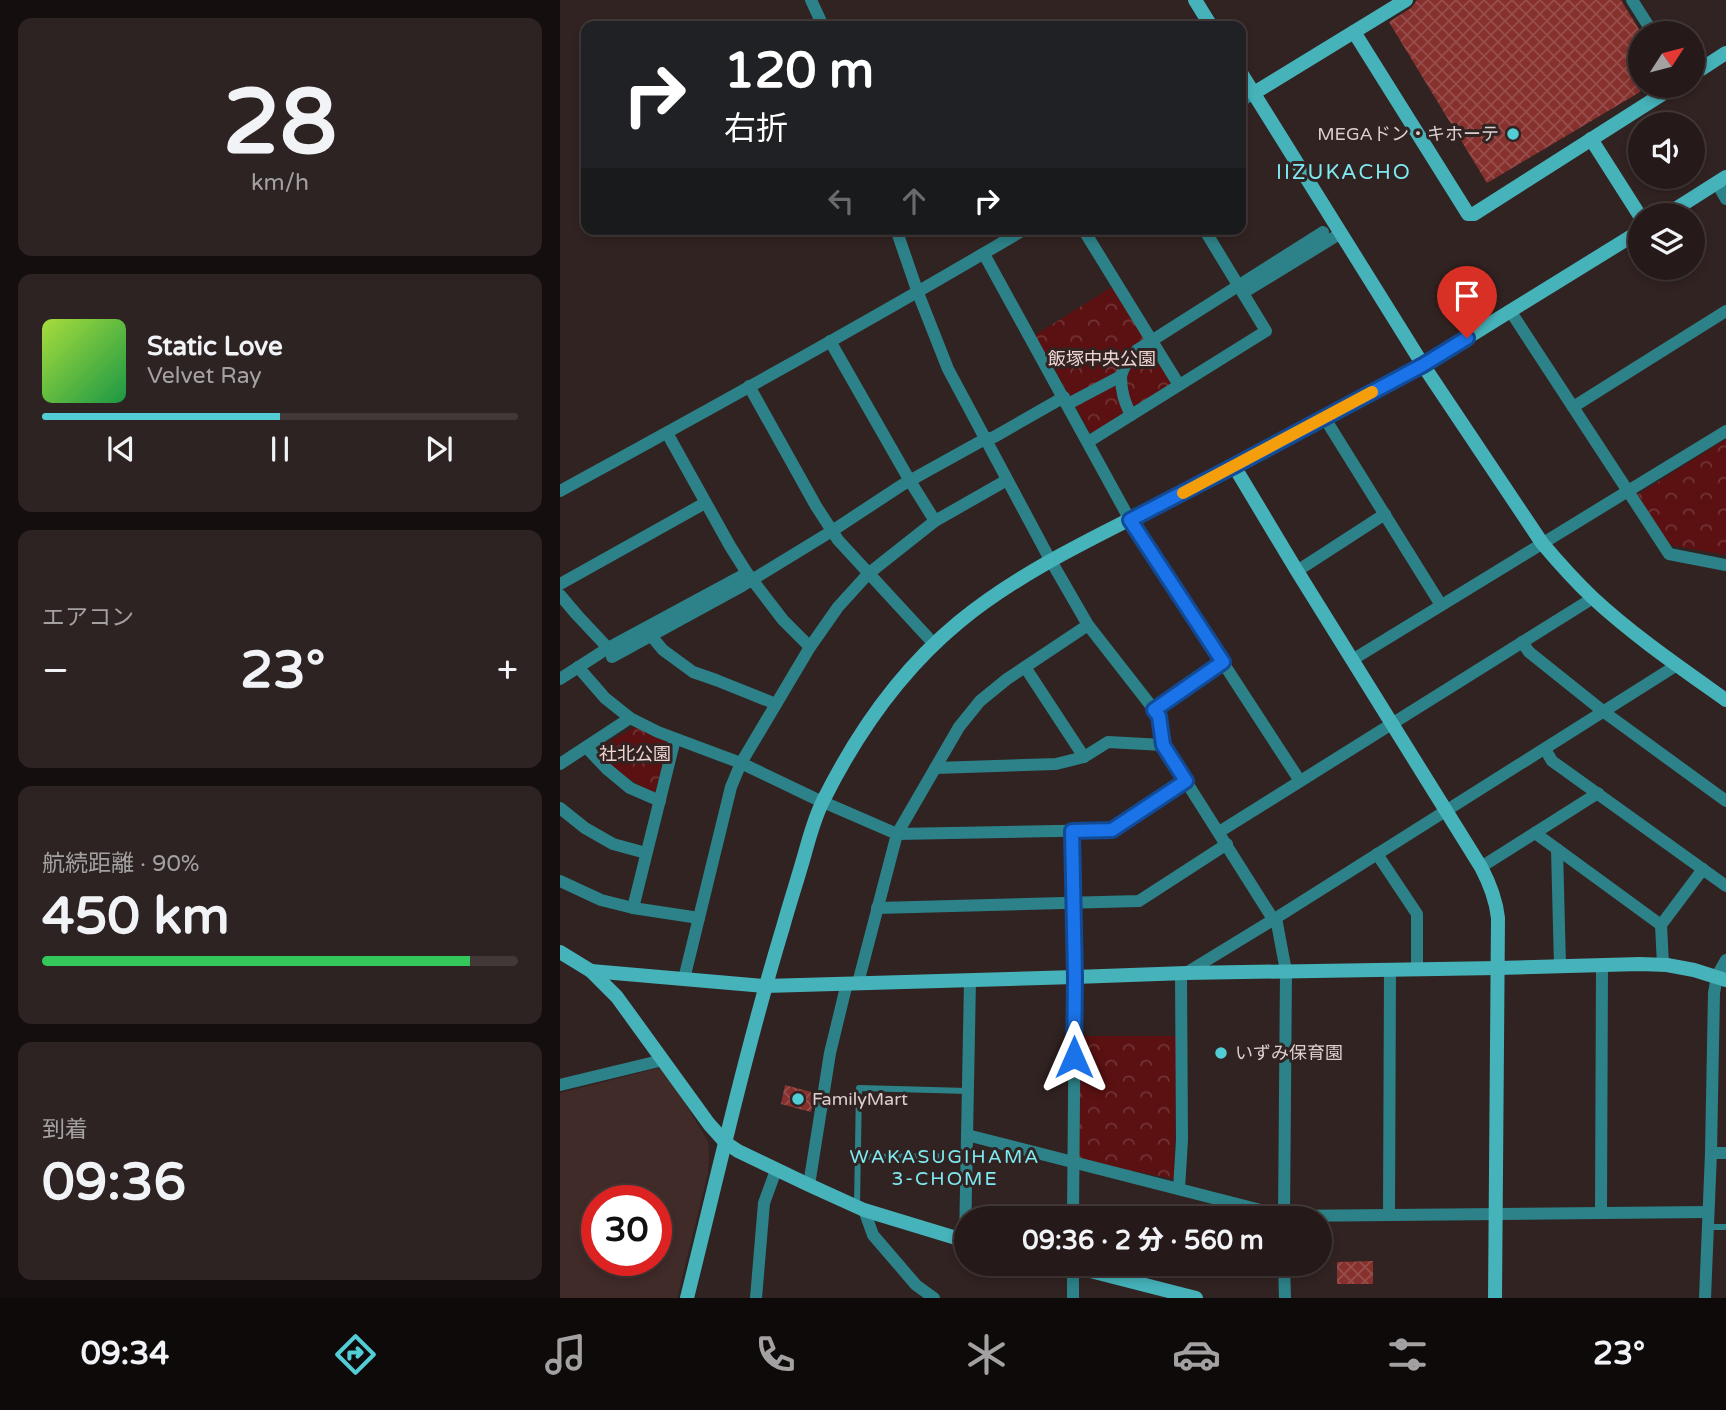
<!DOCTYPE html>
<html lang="ja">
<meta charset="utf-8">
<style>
:root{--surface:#251a19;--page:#2d2322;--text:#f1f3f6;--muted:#a3a1a2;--line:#423838;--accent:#52ccd5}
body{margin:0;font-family:"Varela Round","Noto Sans JP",sans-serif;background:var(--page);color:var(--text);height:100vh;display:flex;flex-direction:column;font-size:26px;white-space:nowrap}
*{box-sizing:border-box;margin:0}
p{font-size:23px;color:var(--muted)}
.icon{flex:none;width:38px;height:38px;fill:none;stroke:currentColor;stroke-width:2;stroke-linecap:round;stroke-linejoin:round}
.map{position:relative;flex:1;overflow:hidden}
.side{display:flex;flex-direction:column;gap:18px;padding:18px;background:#140e0e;width:560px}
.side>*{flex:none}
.hud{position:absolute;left:21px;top:21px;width:665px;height:214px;border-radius:14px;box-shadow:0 4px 10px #0003,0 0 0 2px var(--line);background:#202124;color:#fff;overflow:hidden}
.needle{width:46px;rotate:54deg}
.fabs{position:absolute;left:1068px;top:21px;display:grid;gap:14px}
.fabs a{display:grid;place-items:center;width:77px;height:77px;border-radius:50%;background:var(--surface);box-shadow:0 4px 10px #0003,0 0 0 2px var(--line);font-size:35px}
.speed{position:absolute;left:21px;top:1185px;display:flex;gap:14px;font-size:35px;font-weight:700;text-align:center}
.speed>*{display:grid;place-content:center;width:91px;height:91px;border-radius:50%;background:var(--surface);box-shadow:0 4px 10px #0003,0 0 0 2px var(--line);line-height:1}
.speed .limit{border:10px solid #d22;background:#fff;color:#111}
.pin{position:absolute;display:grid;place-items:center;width:60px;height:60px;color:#fff;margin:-72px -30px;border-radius:50% 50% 50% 0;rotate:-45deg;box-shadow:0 0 7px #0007}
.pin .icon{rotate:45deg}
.me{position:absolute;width:77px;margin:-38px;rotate:0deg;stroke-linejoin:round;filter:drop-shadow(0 0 5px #0008)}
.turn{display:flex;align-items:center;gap:24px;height:147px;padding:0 28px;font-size:32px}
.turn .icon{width:91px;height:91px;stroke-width:2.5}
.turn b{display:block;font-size:49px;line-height:60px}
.lanes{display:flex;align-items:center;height:66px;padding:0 28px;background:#0003;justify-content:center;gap:35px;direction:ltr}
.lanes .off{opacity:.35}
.big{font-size:52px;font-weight:800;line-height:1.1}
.side .widget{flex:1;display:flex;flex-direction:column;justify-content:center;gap:10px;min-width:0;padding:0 24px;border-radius:14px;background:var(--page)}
.side .dial{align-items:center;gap:0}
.dial b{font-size:91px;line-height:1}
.song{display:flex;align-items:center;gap:21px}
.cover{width:84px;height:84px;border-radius:10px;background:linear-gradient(135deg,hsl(80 70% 55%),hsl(140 70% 35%))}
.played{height:7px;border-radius:4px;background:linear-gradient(90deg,var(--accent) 50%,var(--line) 50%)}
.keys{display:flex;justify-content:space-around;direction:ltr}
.heat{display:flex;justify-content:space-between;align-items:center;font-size:38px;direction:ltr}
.charge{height:10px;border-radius:5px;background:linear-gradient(90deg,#34c759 90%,var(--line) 0)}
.trip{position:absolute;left:394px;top:1206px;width:378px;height:70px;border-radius:35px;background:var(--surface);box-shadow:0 4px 10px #0003,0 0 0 2px var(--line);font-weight:800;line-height:70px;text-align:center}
.tabs{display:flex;height:112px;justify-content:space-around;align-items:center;background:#0f0a0a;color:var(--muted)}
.tabs .icon{width:49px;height:49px}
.tabs .active{color:var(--accent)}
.tabs b{font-size:32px;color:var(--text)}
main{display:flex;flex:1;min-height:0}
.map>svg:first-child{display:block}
.built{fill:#402b29;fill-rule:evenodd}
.forest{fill:url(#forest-crowns)}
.building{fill:url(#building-cross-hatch)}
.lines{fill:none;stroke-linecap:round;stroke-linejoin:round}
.lane{stroke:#2c8288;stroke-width:6}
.street{stroke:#2c8288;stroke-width:12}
.secondary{stroke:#46b2ba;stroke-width:14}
.route-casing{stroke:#114b97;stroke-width:18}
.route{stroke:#1a73e8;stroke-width:12}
.slow{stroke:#f59e0b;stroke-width:12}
.poi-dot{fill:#52ccd5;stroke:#312321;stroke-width:2.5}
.labels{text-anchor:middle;stroke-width:6;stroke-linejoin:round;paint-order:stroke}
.poi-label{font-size:18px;fill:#dad0cf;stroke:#312321;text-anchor:start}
.park-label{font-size:18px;fill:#efd5d2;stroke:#312321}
.neighbourhood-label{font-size:19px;letter-spacing:2px;fill:#7eeaf2;stroke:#312321}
.quarter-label{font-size:21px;letter-spacing:2px;fill:#7eeaf2;stroke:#312321}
</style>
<main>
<section class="side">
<div class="widget dial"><b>28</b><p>km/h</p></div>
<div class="widget">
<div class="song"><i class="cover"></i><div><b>Static Love</b><p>Velvet Ray</p></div></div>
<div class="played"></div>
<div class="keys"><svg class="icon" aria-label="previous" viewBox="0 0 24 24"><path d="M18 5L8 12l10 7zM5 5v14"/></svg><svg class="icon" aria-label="pause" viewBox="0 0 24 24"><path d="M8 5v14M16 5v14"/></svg><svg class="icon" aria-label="next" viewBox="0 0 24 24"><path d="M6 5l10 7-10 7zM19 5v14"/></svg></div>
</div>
<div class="widget"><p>エアコン</p>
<div class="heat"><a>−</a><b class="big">23°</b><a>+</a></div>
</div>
<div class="widget"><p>航続距離 · 90%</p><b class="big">450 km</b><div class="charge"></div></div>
<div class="widget"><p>到着</p><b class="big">09:36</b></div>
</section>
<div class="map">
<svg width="1166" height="1298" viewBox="0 0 1166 1298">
<defs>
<pattern id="forest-crowns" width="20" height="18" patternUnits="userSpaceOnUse" patternTransform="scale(1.75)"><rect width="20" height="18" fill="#5b1112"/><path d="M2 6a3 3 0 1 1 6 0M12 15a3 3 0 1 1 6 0" fill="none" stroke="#723333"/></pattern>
<pattern id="building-cross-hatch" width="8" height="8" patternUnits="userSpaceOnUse" patternTransform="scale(1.75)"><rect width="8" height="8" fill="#87312e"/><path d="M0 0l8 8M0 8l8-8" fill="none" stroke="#974e4b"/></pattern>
</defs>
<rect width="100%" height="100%" fill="#312321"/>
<path class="built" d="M 103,1067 L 143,1133 L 148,1141 L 149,1153 L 148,1173 L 117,1298 L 0,1298 L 0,1093 ZM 37,1200 L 96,1200 L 96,1260 L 37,1260 Z"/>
<g class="forest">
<path d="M 552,287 L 612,385 L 531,434 L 475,335 Z"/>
<path d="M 1166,439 L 1166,555 L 1110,545 L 1077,495 Z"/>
<path d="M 75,727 L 108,742 L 95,793 C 69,780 55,772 36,749 Z"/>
<path d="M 519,1036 L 616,1036 L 614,1179 L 518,1160 Z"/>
</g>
<g class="building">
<path d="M 857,0 L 1061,0 L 1080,31 L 1080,92 L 927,183 L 829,22 L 851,8 Z"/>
<path d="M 225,1085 L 255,1093 L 251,1112 L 221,1104 Z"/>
<path d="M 813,1261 L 813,1284 L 777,1284 L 777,1262 Z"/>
</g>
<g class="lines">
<g class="lane">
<path d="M 298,1157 L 407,1156"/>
<path d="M 297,1205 L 299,1088 L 408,1091"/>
<path d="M 1147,1227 L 1166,1227"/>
</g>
<g class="street">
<path d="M 251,0 L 263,26"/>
<path d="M 1072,0 L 1093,33"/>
<path d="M 681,101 L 694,93"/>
<path d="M 1157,183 L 1166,199"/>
<path d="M 336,229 L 358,293 L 388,369 L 487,554 L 528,625 L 599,716 L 603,745 L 713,919"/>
<path d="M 523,229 L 619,385"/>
<path d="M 424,254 L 570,520 L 740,781"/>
<path d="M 683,293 L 781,233"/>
<path d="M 951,312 L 1109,554 L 1166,565"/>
<path d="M 270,341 L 350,481 L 375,521"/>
<path d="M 561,376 C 561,391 564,401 571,415"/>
<path d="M 189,386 L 256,506 L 278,540 L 374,644"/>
<path d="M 508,404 L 561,376 C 564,365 569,358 577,350 L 763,232"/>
<path d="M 1013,407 L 1166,311"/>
<path d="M 764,417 L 881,605"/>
<path d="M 107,433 L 170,546 L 187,573 L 223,620 L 250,647"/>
<path d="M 528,442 L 706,331 L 644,229"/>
<path d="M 0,491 C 156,406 312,320 465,229"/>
<path d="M 737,571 L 825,514"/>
<path d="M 0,584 L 145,503"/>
<path d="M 0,595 L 17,615 L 48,648"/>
<path d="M 87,631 L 103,650 L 133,672 L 156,680 L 216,704"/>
<path d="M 962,642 L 969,652 L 1044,712 L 1166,801"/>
<path d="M 52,657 L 182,586 L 272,531 L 342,485 L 425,439 L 434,437 L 504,397"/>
<path d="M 792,660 L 1166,431"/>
<path d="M 18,667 L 45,698 L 70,718 L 98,732 L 181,763 L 254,798 L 337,834 L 552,830 L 626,781"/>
<path d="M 465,667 L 524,757"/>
<path d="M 0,679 L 48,648 L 187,573"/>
<path d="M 594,710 L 663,661"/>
<path d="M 26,747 L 47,769 L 70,788 L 100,801"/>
<path d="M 985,749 L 992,761 L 1166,886"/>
<path d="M 0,764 L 70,718"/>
<path d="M 375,768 L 496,764 L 524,757 L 548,742 L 603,745"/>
<path d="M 0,808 L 25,828 L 53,844 L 86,853"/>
<path d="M 512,831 L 515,977 L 513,1218"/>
<path d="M 659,832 L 1033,598"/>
<path d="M 975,833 L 1101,925"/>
<path d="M 997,849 L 1000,966"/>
<path d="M 817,854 L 857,914 L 857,969"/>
<path d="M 921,867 L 1038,793"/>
<path d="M 0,881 L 41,900 L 73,908 L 139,918"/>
<path d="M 73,908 L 115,739"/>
<path d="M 317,908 L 579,901 L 667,844"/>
<path d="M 716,918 L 726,971 L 724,1218"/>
<path d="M 1103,965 L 1101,925 L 1143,869"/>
<path d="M 626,973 L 716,918 L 1117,665"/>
<path d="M 124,979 L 171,787 L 181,763 L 250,647 L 278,607 L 308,574 L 375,521 L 447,480"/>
<path d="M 298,983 L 337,834 L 399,727 L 420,701 L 447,679 L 528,625"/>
<path d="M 0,1085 L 103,1060"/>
<path d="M 407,1135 L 724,1216 L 1148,1212"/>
<path d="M 1151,1153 L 1166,1153"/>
<path d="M 249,1185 L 270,1053 L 287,983"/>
<path d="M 619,1189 L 622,1140 L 621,973"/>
<path d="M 304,1210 L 313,1235 L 356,1285 L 374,1298"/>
<path d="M 1041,1212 L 1042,965"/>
<path d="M 829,1214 L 830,970"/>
<path d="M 405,1241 L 410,980"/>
<path d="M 724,1264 L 725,1298"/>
<path d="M 196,1298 L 204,1203 L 216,1170"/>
<path d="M 513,1298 L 513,1264"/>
<path d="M 1145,1298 L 1151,1153 L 1154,993 L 1157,976 L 1166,960"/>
</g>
<g class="secondary">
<path d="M 635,0 L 651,26"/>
<path d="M 794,32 L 908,214 L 914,214 L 1115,86"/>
<path d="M 681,73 L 863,365 L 1080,231"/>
<path d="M 1132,75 L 1166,53"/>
<path d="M 694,93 L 846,0"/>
<path d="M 1031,139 L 1080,216"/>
<path d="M 1106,215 L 1166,177"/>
<path d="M 674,466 L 737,571 L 921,867 C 930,884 936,899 938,918 L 935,1298"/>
<path d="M 0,952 L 31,971 L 57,997 L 149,1124 L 166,1143 L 178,1151 L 249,1185 L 304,1210 L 406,1241"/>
<path d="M 31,971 L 205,986 L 515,977 L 626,973 L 938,968 L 1080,964 L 1107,965 L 1134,970 L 1166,980"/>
<path d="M 503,1264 L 636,1298"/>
<path d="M 127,1298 C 158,1174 186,1049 223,927 C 230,902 238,878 245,853 C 250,835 255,816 264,799 C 297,733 342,669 399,622 C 465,568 544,533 620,494 C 701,452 782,408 863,365 L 982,543 C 998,562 1015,581 1033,598 C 1074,636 1121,668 1166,700"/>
</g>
</g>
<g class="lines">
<g class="route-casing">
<path id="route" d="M 514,1057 L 515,978 L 512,831 L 552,830 L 626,781 L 603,745 L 599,716 L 594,710 L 663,662 L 570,520 L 674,466 L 863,365 L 907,338"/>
</g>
<use href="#route" class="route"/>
<path class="slow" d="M 623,493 L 812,392"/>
</g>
<g class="poi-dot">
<circle cx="953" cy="134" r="7"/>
<circle cx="661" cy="1053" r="7"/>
<circle cx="238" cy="1099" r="7"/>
</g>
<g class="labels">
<g class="poi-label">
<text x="939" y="140" text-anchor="end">MEGAドン・キホーテ</text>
<text x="675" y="1059">いずみ保育園</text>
<text x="252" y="1105">FamilyMart</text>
</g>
<g class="park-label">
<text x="542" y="365">飯塚中央公園</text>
<text x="75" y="760">社北公園</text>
</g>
<g class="neighbourhood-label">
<text x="385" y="1163">WAKASUGIHAMA<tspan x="385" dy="22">3-CHOME</tspan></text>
</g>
<g class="quarter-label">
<text x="784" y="179">IIZUKACHO</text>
</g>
</g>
</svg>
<div class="fabs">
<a><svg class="needle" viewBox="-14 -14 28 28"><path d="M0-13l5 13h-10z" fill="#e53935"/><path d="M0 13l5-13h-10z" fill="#a3a1a2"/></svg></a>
<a><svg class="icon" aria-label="sound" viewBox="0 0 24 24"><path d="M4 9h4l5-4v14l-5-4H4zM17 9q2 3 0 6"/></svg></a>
<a><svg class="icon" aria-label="layers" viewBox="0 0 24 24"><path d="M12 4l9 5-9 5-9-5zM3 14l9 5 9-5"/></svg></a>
</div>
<div class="speed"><div class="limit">30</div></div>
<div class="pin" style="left:907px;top:338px;background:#d93025"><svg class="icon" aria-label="arrive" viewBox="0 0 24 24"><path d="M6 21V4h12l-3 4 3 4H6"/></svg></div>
<svg class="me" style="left:514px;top:1057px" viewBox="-20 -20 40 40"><path d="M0-17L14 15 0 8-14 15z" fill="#1a73e8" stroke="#fff" stroke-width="4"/></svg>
<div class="trip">09:36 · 2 分 · 560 m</div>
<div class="hud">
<div class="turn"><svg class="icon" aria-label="right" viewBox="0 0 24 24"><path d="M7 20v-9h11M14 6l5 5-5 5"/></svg><div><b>120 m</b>右折</div></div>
<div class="lanes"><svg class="icon off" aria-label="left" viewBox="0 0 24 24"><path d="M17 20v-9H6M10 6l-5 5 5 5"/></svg><svg class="icon off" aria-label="ahead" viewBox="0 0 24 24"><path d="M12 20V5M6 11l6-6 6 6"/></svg><svg class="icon" aria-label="right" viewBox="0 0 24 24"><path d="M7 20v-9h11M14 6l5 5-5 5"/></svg></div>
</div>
</div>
</main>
<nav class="tabs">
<b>09:34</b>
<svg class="icon active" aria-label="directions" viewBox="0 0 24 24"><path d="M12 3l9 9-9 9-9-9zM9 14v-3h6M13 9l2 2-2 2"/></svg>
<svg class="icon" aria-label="music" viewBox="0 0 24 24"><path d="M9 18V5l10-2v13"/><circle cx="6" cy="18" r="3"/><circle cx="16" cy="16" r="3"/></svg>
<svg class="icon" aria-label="phone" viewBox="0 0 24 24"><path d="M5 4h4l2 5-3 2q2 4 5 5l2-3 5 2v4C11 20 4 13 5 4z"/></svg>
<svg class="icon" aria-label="climate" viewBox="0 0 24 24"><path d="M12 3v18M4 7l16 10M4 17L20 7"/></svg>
<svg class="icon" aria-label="car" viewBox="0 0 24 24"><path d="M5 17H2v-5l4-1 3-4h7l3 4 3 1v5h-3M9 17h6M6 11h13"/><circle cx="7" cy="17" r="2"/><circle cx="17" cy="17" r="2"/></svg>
<svg class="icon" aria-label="filters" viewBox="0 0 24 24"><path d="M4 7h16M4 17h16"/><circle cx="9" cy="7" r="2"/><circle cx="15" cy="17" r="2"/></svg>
<b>23°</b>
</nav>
